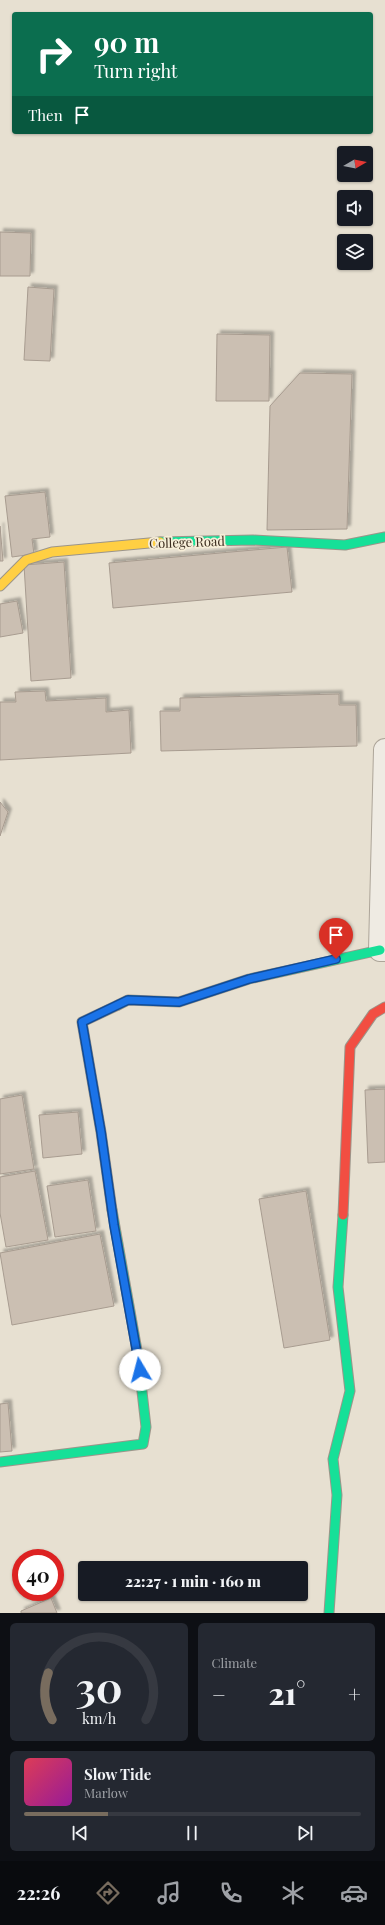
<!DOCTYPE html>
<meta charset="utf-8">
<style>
:root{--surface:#171b24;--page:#242831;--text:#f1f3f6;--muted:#9ea1a6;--line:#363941;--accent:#786c5e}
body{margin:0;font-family:"Playfair Display",serif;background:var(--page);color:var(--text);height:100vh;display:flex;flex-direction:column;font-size:15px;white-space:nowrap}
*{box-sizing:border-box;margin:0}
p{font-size:13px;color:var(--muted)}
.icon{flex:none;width:22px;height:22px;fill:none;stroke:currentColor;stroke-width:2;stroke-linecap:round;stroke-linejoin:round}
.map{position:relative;height:1613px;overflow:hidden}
.drawer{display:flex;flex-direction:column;gap:10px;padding:10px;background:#0d0f14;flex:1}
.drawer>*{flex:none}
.hud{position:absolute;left:12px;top:12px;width:361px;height:122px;border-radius:4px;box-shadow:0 1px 3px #0004;background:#0b6e4f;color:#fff;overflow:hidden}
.needle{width:26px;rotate:81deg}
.fabs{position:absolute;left:337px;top:146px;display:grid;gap:8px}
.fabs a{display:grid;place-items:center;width:36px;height:36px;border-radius:4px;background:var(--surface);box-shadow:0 1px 3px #0004;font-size:20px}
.speed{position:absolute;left:12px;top:1549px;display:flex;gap:8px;font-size:20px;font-weight:700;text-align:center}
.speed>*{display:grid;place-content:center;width:52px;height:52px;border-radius:50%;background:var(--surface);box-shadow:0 1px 3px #0004;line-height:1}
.speed .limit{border:6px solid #d22;background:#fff;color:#111}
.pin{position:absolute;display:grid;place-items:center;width:34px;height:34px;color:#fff;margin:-41px -17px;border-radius:50% 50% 50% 0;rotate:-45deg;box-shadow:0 0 4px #0007}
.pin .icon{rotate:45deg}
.me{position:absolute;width:44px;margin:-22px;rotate:352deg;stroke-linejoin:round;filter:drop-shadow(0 0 3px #0008)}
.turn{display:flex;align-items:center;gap:14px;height:84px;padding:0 16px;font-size:18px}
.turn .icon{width:52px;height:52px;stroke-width:2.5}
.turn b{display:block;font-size:28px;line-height:34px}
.then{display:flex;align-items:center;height:38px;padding:0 16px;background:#0003;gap:8px;font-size:15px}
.big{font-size:30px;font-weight:800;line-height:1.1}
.drawer .card{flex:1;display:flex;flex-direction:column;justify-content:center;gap:6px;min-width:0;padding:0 14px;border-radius:6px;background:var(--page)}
.drawer .dial{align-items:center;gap:0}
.dial svg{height:104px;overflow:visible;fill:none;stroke:var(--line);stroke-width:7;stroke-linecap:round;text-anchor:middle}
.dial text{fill:var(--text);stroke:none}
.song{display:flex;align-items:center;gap:12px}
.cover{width:48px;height:48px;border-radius:6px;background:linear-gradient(135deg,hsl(350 70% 55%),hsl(300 70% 35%))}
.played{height:4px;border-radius:2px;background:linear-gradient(90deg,var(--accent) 25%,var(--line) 25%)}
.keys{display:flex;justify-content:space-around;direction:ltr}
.heat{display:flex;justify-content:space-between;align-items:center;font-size:22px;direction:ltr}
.drawer .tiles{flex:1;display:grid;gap:10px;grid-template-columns:1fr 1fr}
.card:last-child{grid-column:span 2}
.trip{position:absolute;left:78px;top:1561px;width:230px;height:40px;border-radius:4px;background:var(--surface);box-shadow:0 1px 3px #0004;font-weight:800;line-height:40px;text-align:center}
.dock{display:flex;height:64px;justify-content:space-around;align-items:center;background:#090b0e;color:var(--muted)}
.dock .icon{width:28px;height:28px}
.dock .active{color:var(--accent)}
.dock b{font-size:18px;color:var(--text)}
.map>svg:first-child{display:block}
.building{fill:#cbbfb2;stroke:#a89c90;filter:url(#shadow)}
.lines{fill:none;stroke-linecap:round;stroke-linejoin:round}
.street-casing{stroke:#ada599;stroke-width:24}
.fast-casing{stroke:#9c958a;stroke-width:11}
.slow-casing{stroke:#9c958a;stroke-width:11}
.jam-casing{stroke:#9c958a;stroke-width:11}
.street{stroke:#efebe3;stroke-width:22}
.fast{stroke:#16e098;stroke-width:9}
.slow{stroke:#ffcf43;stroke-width:9}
.jam{stroke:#f24e42;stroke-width:9}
.route-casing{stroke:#114b97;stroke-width:10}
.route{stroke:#1a73e8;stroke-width:7}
.labels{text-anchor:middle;stroke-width:3.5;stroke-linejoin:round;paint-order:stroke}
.street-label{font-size:13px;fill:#3d2e20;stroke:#f7eed8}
</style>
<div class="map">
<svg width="385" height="1613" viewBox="0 0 385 1613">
<defs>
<filter id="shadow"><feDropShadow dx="3.5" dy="-3.5" stdDeviation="1" flood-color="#0004"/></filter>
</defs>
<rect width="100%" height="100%" fill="#e7e0d1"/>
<g class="building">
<path d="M 0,232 L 31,233 L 30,276 L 0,276 Z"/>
<path d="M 28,287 L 54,289 L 50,361 L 24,360 Z"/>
<path d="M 217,334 L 270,335 L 269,401 L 216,401 Z"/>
<path d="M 300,373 L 352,374 L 347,529 L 267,530 L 270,406 Z"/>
<path d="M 45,492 L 50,537 L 32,539 L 34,554 L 12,557 L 5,496 Z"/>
<path d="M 0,526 L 3,561 L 0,561 Z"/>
<path d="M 287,547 L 292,592 L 113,608 L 109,563 Z"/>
<path d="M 64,562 L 71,678 L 31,681 L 24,565 Z"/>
<path d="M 17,601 L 23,633 L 0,637 L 0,604 Z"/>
<path d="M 45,691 L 46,701 L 106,698 L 106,712 L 129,710 L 131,753 L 0,760 L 0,702 L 16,702 L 15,692 Z"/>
<path d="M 339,694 L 339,705 L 356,705 L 357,746 L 161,751 L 160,711 L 180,711 L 180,698 Z"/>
<path d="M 0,802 L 8,812 L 0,836 Z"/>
<path d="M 385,1089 L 385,1162 L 368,1163 L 365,1090 Z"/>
<path d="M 22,1095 L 34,1169 L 0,1174 L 0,1099 Z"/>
<path d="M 78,1112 L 82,1154 L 43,1158 L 39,1115 Z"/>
<path d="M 35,1171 L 48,1240 L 6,1247 L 0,1213 L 0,1177 Z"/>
<path d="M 88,1180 L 96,1231 L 55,1237 L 47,1186 Z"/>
<path d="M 306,1191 L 330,1340 L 284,1348 L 259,1199 Z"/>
<path d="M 100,1234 L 114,1306 L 12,1325 L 0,1253 Z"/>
<path d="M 8,1403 L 12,1451 L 0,1452 L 0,1404 Z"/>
<path d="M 51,1598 L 57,1613 L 21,1613 L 21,1611 Z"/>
</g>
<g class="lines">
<g class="street-casing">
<path id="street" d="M 385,750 L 380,950 L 385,950"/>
</g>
<g class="fast-casing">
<g id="fast">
<path d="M 160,542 L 253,540 L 345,545 L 385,537"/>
<path d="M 118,1005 L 128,1000 L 179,1002 L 249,979 L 380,950"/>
<path d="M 0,1462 L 143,1444 L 146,1427 L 138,1356 L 112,1210"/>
<path d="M 329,1613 L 337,1495 L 333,1459 L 350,1391 L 338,1287 L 343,1215"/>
</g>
</g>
<g class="slow-casing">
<g id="slow">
<path d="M 0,586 L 26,560 L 52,552 L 160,542"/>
<path d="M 112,1210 L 101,1132 L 82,1022 L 118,1005"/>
</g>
</g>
<g class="jam-casing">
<path id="jam" d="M 343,1215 L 350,1047 L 373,1014 L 385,1007"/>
</g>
<use href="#street" class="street"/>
<use href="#fast" class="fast"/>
<use href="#slow" class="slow"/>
<use href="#jam" class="jam"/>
</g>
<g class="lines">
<g class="route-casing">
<path id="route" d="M 140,1370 L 114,1225 L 101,1132 L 82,1022 L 128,1000 L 179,1002 L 249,979 L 336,959"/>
</g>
<use href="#route" class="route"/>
</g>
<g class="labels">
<g class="street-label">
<text transform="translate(187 542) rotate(-2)" y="5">College Road</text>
</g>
</g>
</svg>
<div class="fabs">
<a><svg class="needle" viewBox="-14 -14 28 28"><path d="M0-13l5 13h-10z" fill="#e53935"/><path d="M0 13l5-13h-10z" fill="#9ea1a6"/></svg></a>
<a><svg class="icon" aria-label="sound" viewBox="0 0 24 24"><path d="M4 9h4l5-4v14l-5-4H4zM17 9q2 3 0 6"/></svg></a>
<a><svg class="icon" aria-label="layers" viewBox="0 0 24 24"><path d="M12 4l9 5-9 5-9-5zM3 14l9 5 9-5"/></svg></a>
</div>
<div class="speed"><div class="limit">40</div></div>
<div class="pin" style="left:336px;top:959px;background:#d93025"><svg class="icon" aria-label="arrive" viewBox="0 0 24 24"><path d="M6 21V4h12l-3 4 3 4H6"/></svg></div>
<svg class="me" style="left:140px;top:1370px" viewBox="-20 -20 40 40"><circle r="19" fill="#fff"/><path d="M0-13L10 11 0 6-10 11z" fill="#1a73e8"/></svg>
<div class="trip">22:27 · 1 min · 160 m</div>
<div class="hud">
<div class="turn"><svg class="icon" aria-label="right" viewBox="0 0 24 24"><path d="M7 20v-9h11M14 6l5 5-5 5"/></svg><div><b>90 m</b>Turn right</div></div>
<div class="then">Then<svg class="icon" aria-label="arrive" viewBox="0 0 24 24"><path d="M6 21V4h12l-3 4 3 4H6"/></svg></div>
</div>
</div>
<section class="drawer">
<div class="tiles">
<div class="card dial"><svg viewBox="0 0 100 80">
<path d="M14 69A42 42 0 1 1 86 69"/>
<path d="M14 69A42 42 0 0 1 11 33" stroke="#786c5e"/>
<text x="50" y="56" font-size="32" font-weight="700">30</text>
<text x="50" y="72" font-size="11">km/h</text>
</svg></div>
<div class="card"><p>Climate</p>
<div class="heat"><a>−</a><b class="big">21°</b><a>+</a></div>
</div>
<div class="card">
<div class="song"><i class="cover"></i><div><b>Slow Tide</b><p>Marlow</p></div></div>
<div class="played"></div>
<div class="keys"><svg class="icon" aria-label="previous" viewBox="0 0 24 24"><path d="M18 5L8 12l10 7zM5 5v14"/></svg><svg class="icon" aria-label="pause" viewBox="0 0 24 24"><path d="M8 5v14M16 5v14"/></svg><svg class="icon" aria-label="next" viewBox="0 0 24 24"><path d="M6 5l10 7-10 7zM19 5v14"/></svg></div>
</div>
</div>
</section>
<nav class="dock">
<b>22:26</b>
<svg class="icon active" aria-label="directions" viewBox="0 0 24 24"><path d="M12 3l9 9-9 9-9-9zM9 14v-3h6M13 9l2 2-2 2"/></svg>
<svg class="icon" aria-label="music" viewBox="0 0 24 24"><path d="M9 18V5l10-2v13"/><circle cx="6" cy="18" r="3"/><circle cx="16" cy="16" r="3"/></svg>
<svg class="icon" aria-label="phone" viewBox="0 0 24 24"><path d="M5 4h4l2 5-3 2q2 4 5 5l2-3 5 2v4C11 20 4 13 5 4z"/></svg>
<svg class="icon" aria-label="climate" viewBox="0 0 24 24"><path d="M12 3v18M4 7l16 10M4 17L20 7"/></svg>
<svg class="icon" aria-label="car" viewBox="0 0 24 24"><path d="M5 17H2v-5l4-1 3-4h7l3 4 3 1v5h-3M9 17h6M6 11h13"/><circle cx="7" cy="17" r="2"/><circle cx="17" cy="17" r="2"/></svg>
</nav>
